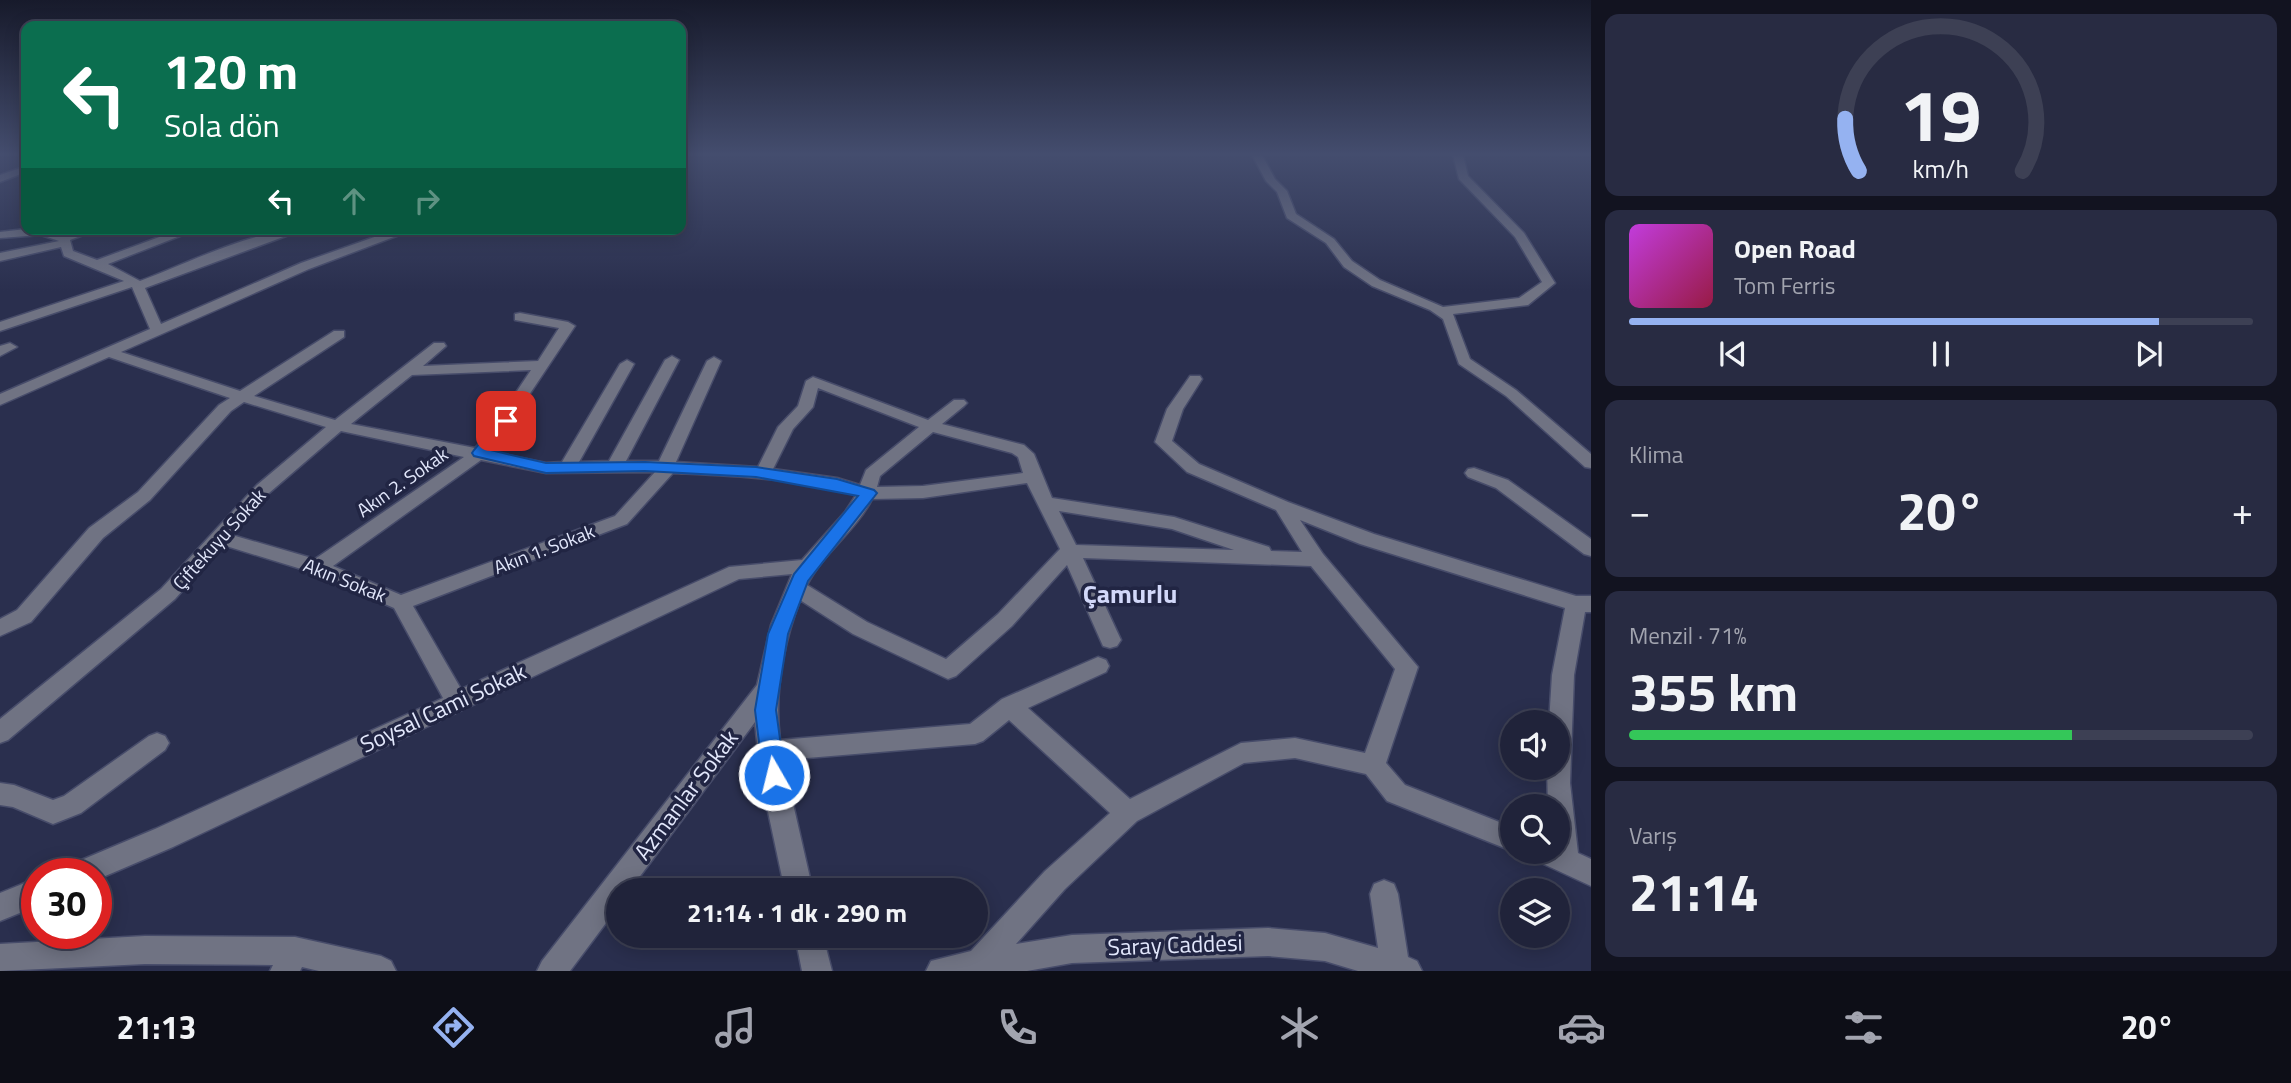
<!DOCTYPE html>
<html lang="tr">
<meta charset="utf-8">
<style>
:root{--surface:#20233a;--page:#282b42;--text:#f1f3f6;--muted:#a2a4af;--line:#3d4054;--accent:#95b2f1}
body{margin:0;font-family:"Titillium Web",sans-serif;background:var(--page);color:var(--text);height:100vh;display:flex;flex-direction:column;font-size:26px;white-space:nowrap}
*{box-sizing:border-box;margin:0}
p{font-size:23px;color:var(--muted)}
.icon{flex:none;width:38px;height:38px;fill:none;stroke:currentColor;stroke-width:2;stroke-linecap:round;stroke-linejoin:round}
.map{position:relative;flex:1;overflow:hidden}
.side{display:flex;flex-direction:column;gap:14px;padding:14px;background:#121320;width:700px}
.side>*{flex:none}
.guide{position:absolute;left:21px;top:21px;width:665px;height:214px;border-radius:14px;box-shadow:0 4px 18px #0003,0 0 0 2px var(--line);background:#0b6e4f;color:#fff;overflow:hidden}
.controls{position:absolute;left:1500px;top:710px;display:grid;gap:14px}
.controls a{display:grid;place-items:center;width:70px;height:70px;border-radius:50%;background:var(--surface);box-shadow:0 4px 18px #0003,0 0 0 2px var(--line);font-size:35px}
.speed{position:absolute;left:21px;top:858px;display:flex;gap:14px;font-size:35px;font-weight:700;text-align:center}
.speed>*{display:grid;place-content:center;width:91px;height:91px;border-radius:50%;background:var(--surface);box-shadow:0 4px 18px #0003,0 0 0 2px var(--line);line-height:1}
.speed .limit{border:10px solid #d22;background:#fff;color:#111}
.pin{position:absolute;display:grid;place-items:center;width:60px;height:60px;color:#fff;margin:-30px;border-radius:14px;box-shadow:0 4px 10px #0006}
.me{position:absolute;width:77px;margin:-38px;rotate:352deg;stroke-linejoin:round;filter:drop-shadow(0 0 5px #0008)}
.turn{display:flex;align-items:center;gap:24px;height:147px;padding:0 28px;font-size:32px}
.turn .icon{width:91px;height:91px;stroke-width:2.5}
.turn b{display:block;font-size:49px;line-height:60px}
.lanes{display:flex;align-items:center;height:66px;padding:0 28px;background:#0003;justify-content:center;gap:35px;direction:ltr}
.lanes .off{opacity:.35}
.big{font-size:52px;font-weight:700;line-height:1.1}
.side .widget{flex:1;display:flex;flex-direction:column;justify-content:center;gap:10px;min-width:0;padding:0 24px;border-radius:14px;background:var(--page)}
.side .dial{align-items:center;gap:0}
.dial svg{height:182px;overflow:visible;fill:none;stroke:var(--line);stroke-width:7;stroke-linecap:round;text-anchor:middle}
.dial text{fill:var(--text);stroke:none}
.song{display:flex;align-items:center;gap:21px}
.cover{width:84px;height:84px;border-radius:10px;background:linear-gradient(135deg,hsl(290 70% 55%),hsl(340 70% 35%))}
.played{height:7px;border-radius:4px;background:linear-gradient(90deg,var(--accent) 85%,var(--line) 85%)}
.keys{display:flex;justify-content:space-around;direction:ltr}
.heat{display:flex;justify-content:space-between;align-items:center;font-size:38px;direction:ltr}
.charge{height:10px;border-radius:5px;background:linear-gradient(90deg,#34c759 71%,var(--line) 0)}
.trip{position:absolute;left:606px;top:878px;width:382px;height:70px;border-radius:35px;background:var(--surface);box-shadow:0 4px 18px #0003,0 0 0 2px var(--line);font-weight:700;line-height:70px;text-align:center}
.tab-bar{display:flex;height:112px;justify-content:space-around;align-items:center;background:#0d0e17;color:var(--muted)}
.tab-bar .icon{width:49px;height:49px}
.tab-bar .selected{color:var(--accent)}
.tab-bar b{font-size:32px;color:var(--text)}
main{display:flex;flex:1;min-height:0}
.map>svg:first-child{display:block}
.lines{fill:none;stroke-linecap:round;stroke-linejoin:round}
.minor-casing{stroke:#474c6a;stroke-width:3}
.minor{fill:#707383;fill-rule:evenodd}
.route{fill:#1a73e8;stroke:#114b97;stroke-width:2}
.labels{text-anchor:middle;stroke-width:7;stroke-linejoin:round;paint-order:stroke}
.street-label{font-size:19px;fill:#e2e7fb;stroke:#212543}
.near-street-label{font-size:23px;fill:#e2e7fb;stroke:#212543}
.district-label{font-size:26px;font-weight:bold;fill:#d2d8f9;stroke:#212543}
</style>
<main>
<div class="map">
<svg width="1591" height="971" viewBox="0 0 1591 971">
<rect width="100%" height="100%" fill="#2a2f4e"/>
<g class="lines">
<g class="minor-casing">
<g id="minor">
<path d="M 1252,155 L 1262,155 L 1275,179 L 1287,191 L 1296,214 L 1334,239 L 1352,261 L 1380,280 L 1443,307 L 1519,298 L 1542,282 L 1515,237 L 1459,179 L 1453,155 L 1463,155 L 1468,176 L 1524,233 L 1555,283 L 1528,305 L 1453,314 L 1470,359 L 1516,390 L 1591,454 L 1591,468 L 1585,467 L 1506,396 L 1459,364 L 1443,319 L 1430,310 L 1372,286 L 1344,267 L 1326,243 L 1287,218 L 1277,192 L 1266,181 Z"/>
<path d="M 26,166 L 26,172 L 0,182 L 0,175 Z"/>
<path d="M 26,229 L 47,229 L 64,234 L 80,229 L 99,229 L 70,240 L 73,251 L 97,260 L 181,229 L 198,229 L 108,264 L 140,281 C 188,263 255,229 305,229 L 145,288 L 161,324 L 301,263 L 397,229 L 415,229 L 309,269 L 121,352 L 240,391 L 334,331 L 344,331 L 344,337 L 254,396 L 335,420 L 434,343 L 444,343 L 446,346 L 423,366 L 538,361 L 559,328 L 515,320 L 515,314 L 520,313 L 568,322 L 575,326 L 491,452 L 546,463 L 562,462 L 620,364 L 627,360 L 634,364 L 579,462 L 609,461 L 665,360 L 672,356 L 679,360 L 626,461 L 659,461 L 707,361 L 714,357 L 721,361 L 676,462 L 758,467 L 778,427 L 798,406 L 806,381 L 813,377 L 928,420 L 954,400 L 964,400 L 967,403 L 964,406 L 942,424 L 1024,445 L 1034,454 L 1052,498 L 1174,517 L 1269,547 L 1271,551 L 1302,552 L 1276,510 L 1187,472 L 1155,442 L 1167,409 L 1188,379 L 1190,376 L 1200,376 L 1202,379 L 1183,409 L 1172,441 L 1199,464 L 1288,502 L 1374,534 L 1576,596 L 1591,596 L 1591,612 L 1585,612 L 1574,675 L 1570,783 L 1578,853 L 1591,859 L 1591,886 L 1537,861 L 1533,852 L 1558,852 L 1558,807 L 1548,807 L 1547,768 L 1558,768 L 1558,723 L 1549,723 L 1552,675 L 1565,608 L 1360,544 L 1300,520 L 1323,554 L 1418,667 L 1386,763 L 1405,785 L 1512,827 L 1512,851 L 1387,801 L 1366,774 L 1295,758 L 1244,763 L 1137,821 L 1065,889 L 1016,944 L 1072,935 L 1268,928 L 1325,933 L 1378,948 L 1370,894 L 1374,884 L 1384,880 L 1394,884 L 1398,894 L 1408,957 L 1417,961 L 1422,971 L 1358,971 L 1325,961 L 1268,956 L 1072,963 L 1027,971 L 926,971 L 931,961 L 971,951 L 1045,871 L 1110,813 L 1009,720 L 983,741 L 975,744 L 783,760 L 813,891 L 785,891 L 761,779 L 755,722 L 629,891 L 618,891 L 618,907 L 570,971 L 537,971 L 542,961 L 757,685 L 771,625 L 792,574 L 739,579 L 173,847 L 96,880 L 96,873 L 68,873 L 72,864 L 155,829 L 443,698 L 394,608 L 311,572 L 223,545 L 175,599 L 8,740 L 0,743 L 0,719 L 161,589 L 257,485 L 326,427 L 244,402 L 231,411 L 150,500 L 103,538 L 31,622 L 0,636 L 0,619 L 17,610 L 89,528 L 138,492 L 219,405 L 230,398 L 109,357 L 0,405 L 0,394 L 150,329 L 132,287 L 0,331 L 0,322 L 124,281 L 64,256 L 61,247 L 0,261 L 0,253 L 59,241 L 41,235 L 0,238 L 0,232 ZM 531,370 L 487,436 L 475,448 L 351,424 L 412,375 ZM 818,388 L 919,427 L 866,470 L 860,485 L 837,478 L 773,469 L 793,429 L 813,407 ZM 341,431 L 464,457 L 315,559 L 232,535 L 269,493 ZM 933,432 L 1012,453 L 1018,457 L 1023,473 L 923,486 L 877,487 L 880,476 ZM 481,460 L 546,473 L 655,472 L 615,516 L 401,595 L 333,566 ZM 673,473 C 734,476 797,478 856,495 L 845,512 L 802,560 L 729,567 L 461,689 L 413,606 L 627,524 ZM 1027,483 L 1060,549 L 998,614 L 946,659 L 867,622 L 807,585 C 823,553 856,531 872,499 L 923,498 ZM 1059,511 L 1172,529 L 1234,550 L 1076,545 ZM 1083,558 L 1311,566 L 1395,669 L 1365,753 L 1295,738 L 1241,743 L 1130,799 L 1028,708 L 1106,672 L 1109,666 L 1106,660 L 1098,657 L 1002,699 L 970,724 L 780,740 C 774,692 783,645 800,600 L 853,634 L 948,679 L 956,676 L 1012,626 L 1067,565 L 1103,646 L 1110,648 L 1117,646 L 1121,640 Z"/>
<path d="M 10,343 L 17,347 L 0,356 L 0,346 Z"/>
<path d="M 1474,468 L 1508,480 L 1591,539 L 1591,556 L 1584,554 L 1496,488 L 1468,477 L 1465,473 L 1468,469 Z"/>
<path d="M 157,733 L 165,736 L 169,743 L 165,750 L 81,813 L 53,824 L 13,807 L 0,805 L 0,783 L 14,785 L 53,800 L 64,796 L 149,736 Z"/>
<path d="M 37,878 L 37,906 L 0,921 L 0,893 Z"/>
<path d="M 145,936 L 295,937 L 381,956 L 391,961 L 396,971 L 319,971 L 302,967 L 300,971 L 270,971 L 273,965 L 145,964 L 0,971 L 0,944 Z"/>
<path d="M 795,936 L 823,936 L 832,971 L 802,971 Z"/>
</g>
</g>
<use href="#minor" class="minor"/>
</g>
<linearGradient id="sky" x2="0" y2="1"><stop stop-color="#171a2b"/><stop offset="0.53" stop-color="#444d6e"/><stop offset="1" stop-color="#444d6e" stop-opacity="0"/></linearGradient>
<rect width="1591" height="291" fill="url(#sky)"/>
<path class="route" d="M 506,416 L 513,421 L 490,450 L 546,463 L 645,462 L 756,467 L 837,479 L 874,490 L 877,493 L 874,497 L 808,581 L 788,634 L 776,710 L 785,775 L 782,782 L 774,785 L 767,782 L 763,775 L 755,710 L 768,634 L 794,574 L 858,496 L 756,477 L 645,471 L 546,473 L 474,456 L 472,453 L 474,450 L 500,418 Z"/>
<g class="labels">
<g class="street-label">
<text transform="translate(402 482) rotate(-35)" y="7">Akın 2. Sokak</text>
<text transform="translate(219 539) rotate(-48)" y="7">Çiftekuyu Sokak</text>
<text transform="translate(544 549) rotate(-21)" y="7">Akın 1. Sokak</text>
<text transform="translate(345 580) rotate(22)" y="7">Akın Sokak</text>
</g>
<g class="near-street-label">
<text transform="translate(443 708) rotate(-25)" y="8">Soysal Cami Sokak</text>
<text transform="translate(686 795) rotate(-53)" y="8">Azmanlar Sokak</text>
<text transform="translate(1175 945) rotate(-2)" y="8">Saray Caddesi</text>
</g>
<g class="district-label">
<text x="1130" y="603">Çamurlu</text>
</g>
</g>
</svg>
<div class="controls">
<a><svg class="icon" aria-label="sound" viewBox="0 0 24 24"><path d="M4 9h4l5-4v14l-5-4H4zM17 9q2 3 0 6"/></svg></a>
<a><svg class="icon" aria-label="search" viewBox="0 0 24 24"><circle cx="10" cy="10" r="6"/><path d="M15 15l6 6"/></svg></a>
<a><svg class="icon" aria-label="layers" viewBox="0 0 24 24"><path d="M12 4l9 5-9 5-9-5zM3 14l9 5 9-5"/></svg></a>
</div>
<div class="speed"><div class="limit">30</div></div>
<div class="pin" style="left:506px;top:421px;background:#d93025"><svg class="icon" aria-label="arrive" viewBox="0 0 24 24"><path d="M6 21V4h12l-3 4 3 4H6"/></svg></div>
<svg class="me" style="left:774px;top:775px" viewBox="-20 -20 40 40"><circle r="17" fill="#1a73e8" stroke="#fff" stroke-width="3"/><path d="M0-11L8 9 0 5-8 9z" fill="#fff"/></svg>
<div class="trip">21:14 · 1 dk · 290 m</div>
<div class="guide">
<div class="turn"><svg class="icon" aria-label="left" viewBox="0 0 24 24"><path d="M17 20v-9H6M10 6l-5 5 5 5"/></svg><div><b>120 m</b>Sola dön</div></div>
<div class="lanes"><svg class="icon" aria-label="left" viewBox="0 0 24 24"><path d="M17 20v-9H6M10 6l-5 5 5 5"/></svg><svg class="icon off" aria-label="ahead" viewBox="0 0 24 24"><path d="M12 20V5M6 11l6-6 6 6"/></svg><svg class="icon off" aria-label="right" viewBox="0 0 24 24"><path d="M7 20v-9h11M14 6l5 5-5 5"/></svg></div>
</div>
</div>
<section class="side">
<div class="widget dial"><svg viewBox="0 0 100 80">
<path d="M14 69A42 42 0 1 1 86 69"/>
<path d="M14 69A42 42 0 0 1 8 46" stroke="#95b2f1"/>
<text x="50" y="56" font-size="32" font-weight="700">19</text>
<text x="50" y="72" font-size="11">km/h</text>
</svg></div>
<div class="widget">
<div class="song"><i class="cover"></i><div><b>Open Road</b><p>Tom Ferris</p></div></div>
<div class="played"></div>
<div class="keys"><svg class="icon" aria-label="previous" viewBox="0 0 24 24"><path d="M18 5L8 12l10 7zM5 5v14"/></svg><svg class="icon" aria-label="pause" viewBox="0 0 24 24"><path d="M8 5v14M16 5v14"/></svg><svg class="icon" aria-label="next" viewBox="0 0 24 24"><path d="M6 5l10 7-10 7zM19 5v14"/></svg></div>
</div>
<div class="widget"><p>Klima</p>
<div class="heat"><a>−</a><b class="big">20°</b><a>+</a></div>
</div>
<div class="widget"><p>Menzil · 71%</p><b class="big">355 km</b><div class="charge"></div></div>
<div class="widget"><p>Varış</p><b class="big">21:14</b></div>
</section>
</main>
<nav class="tab-bar">
<b>21:13</b>
<svg class="icon selected" aria-label="directions" viewBox="0 0 24 24"><path d="M12 3l9 9-9 9-9-9zM9 14v-3h6M13 9l2 2-2 2"/></svg>
<svg class="icon" aria-label="music" viewBox="0 0 24 24"><path d="M9 18V5l10-2v13"/><circle cx="6" cy="18" r="3"/><circle cx="16" cy="16" r="3"/></svg>
<svg class="icon" aria-label="phone" viewBox="0 0 24 24"><path d="M5 4h4l2 5-3 2q2 4 5 5l2-3 5 2v4C11 20 4 13 5 4z"/></svg>
<svg class="icon" aria-label="climate" viewBox="0 0 24 24"><path d="M12 3v18M4 7l16 10M4 17L20 7"/></svg>
<svg class="icon" aria-label="car" viewBox="0 0 24 24"><path d="M5 17H2v-5l4-1 3-4h7l3 4 3 1v5h-3M9 17h6M6 11h13"/><circle cx="7" cy="17" r="2"/><circle cx="17" cy="17" r="2"/></svg>
<svg class="icon" aria-label="filters" viewBox="0 0 24 24"><path d="M4 7h16M4 17h16"/><circle cx="9" cy="7" r="2"/><circle cx="15" cy="17" r="2"/></svg>
<b>20°</b>
</nav>
